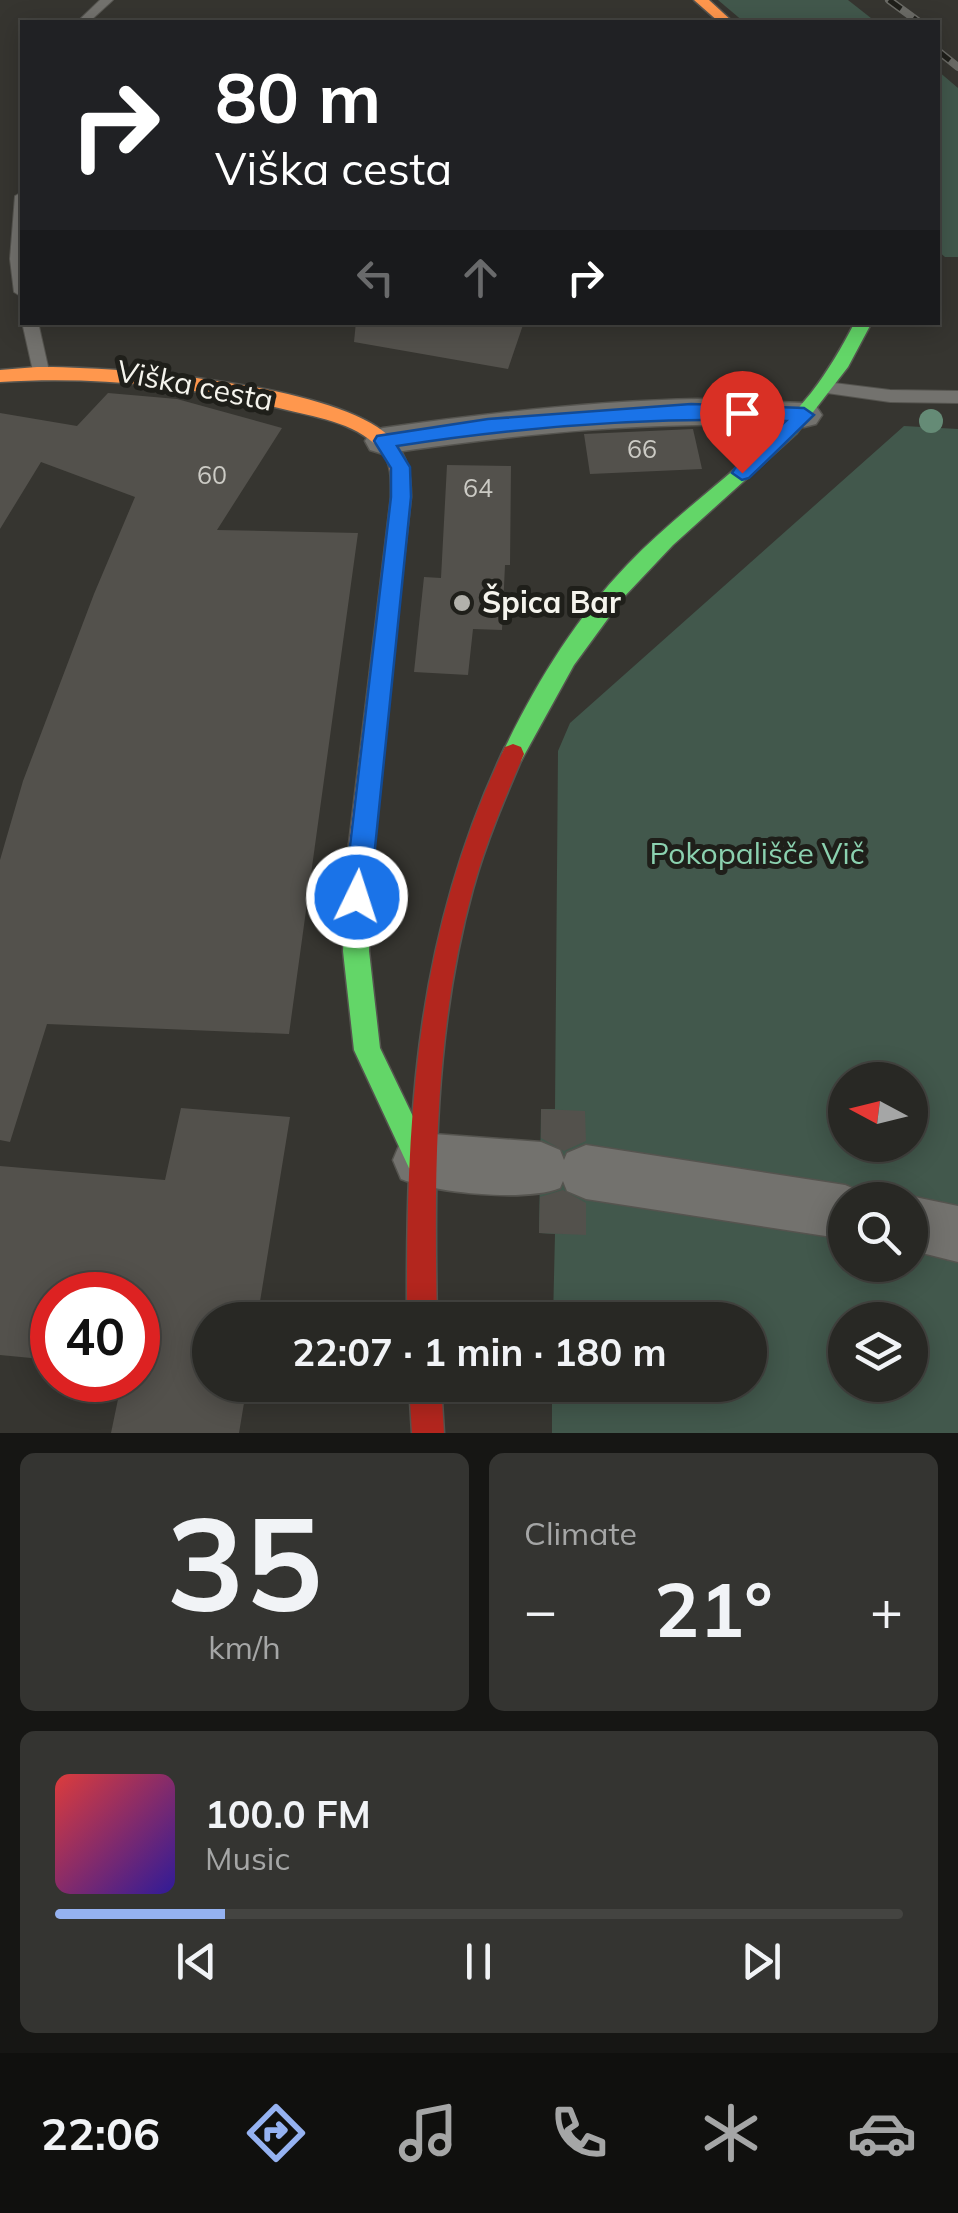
<!DOCTYPE html>
<meta charset="utf-8">
<style>
:root{--surface:#282824;--page:#343431;--text:#f1f3f6;--muted:#a5a6a6;--line:#444441;--accent:#95b2f1}
body{margin:0;font-family:Mulish,sans-serif;background:var(--page);color:var(--text);height:100vh;display:flex;flex-direction:column;font-size:38px;white-space:nowrap}
*{box-sizing:border-box;margin:0}
p{font-size:32px;color:var(--muted)}
.icon{flex:none;width:55px;height:55px;fill:none;stroke:currentColor;stroke-width:2;stroke-linecap:round;stroke-linejoin:round}
.map{position:relative;height:1433px;overflow:hidden}
.drawer{display:flex;flex-direction:column;gap:20px;padding:20px;background:#161614;flex:1}
.drawer>*{flex:none}
.hud{position:absolute;left:20px;top:20px;width:920px;height:305px;border-radius:0px;box-shadow:0 5px 25px #0003,0 0 0 2px var(--line);background:#202124;color:#fff;overflow:hidden}
.needle{width:65px;rotate:277deg}
.controls{position:absolute;left:828px;top:1062px;display:grid;gap:20px}
.controls a{display:grid;place-items:center;width:100px;height:100px;border-radius:50%;background:var(--surface);box-shadow:0 5px 25px #0003,0 0 0 2px var(--line);font-size:50px}
.speed{position:absolute;left:30px;top:1272px;display:flex;gap:20px;font-size:50px;font-weight:700;text-align:center}
.speed>*{display:grid;place-content:center;width:130px;height:130px;border-radius:50%;background:var(--surface);box-shadow:0 5px 25px #0003,0 0 0 2px var(--line);line-height:1}
.speed .limit{border:15px solid #d22;background:#fff;color:#111}
.pin{position:absolute;display:grid;place-items:center;width:85px;height:85px;color:#fff;margin:-102px -42px;border-radius:50% 50% 50% 0;rotate:-45deg;box-shadow:0 0 10px #0007}
.pin .icon{rotate:45deg}
.me{position:absolute;width:110px;margin:-55px;rotate:4deg;stroke-linejoin:round;filter:drop-shadow(0 0 8px #0008)}
.turn{display:flex;align-items:center;gap:35px;height:210px;padding:0 30px;font-size:45px}
.turn .icon{width:130px;height:130px;stroke-width:2.5}
.turn b{display:block;font-size:70px;line-height:85px}
.lanes{display:flex;align-items:center;height:95px;padding:0 30px;background:#0003;justify-content:center;gap:50px;direction:ltr}
.lanes .off{opacity:.35}
.big{font-size:75px;font-weight:700;line-height:1.1}
.drawer .card{flex:1;display:flex;flex-direction:column;justify-content:center;gap:15px;min-width:0;padding:0 35px;border-radius:15px;background:var(--page)}
.drawer .dial{align-items:center;gap:0}
.dial b{font-size:130px;line-height:1}
.song{display:flex;align-items:center;gap:30px}
.cover{width:120px;height:120px;border-radius:15px;background:linear-gradient(135deg,hsl(0 70% 55%),hsl(250 70% 35%))}
.played{height:10px;border-radius:5px;background:linear-gradient(90deg,var(--accent) 20%,var(--line) 20%)}
.keys{display:flex;justify-content:space-around;direction:ltr}
.heat{display:flex;justify-content:space-between;align-items:center;font-size:55px;direction:ltr}
.drawer .tiles{flex:1;display:grid;gap:20px;grid-template-columns:1fr 1fr}
.card:last-child{grid-column:span 2}
.trip{position:absolute;left:192px;top:1302px;width:575px;height:100px;border-radius:50px;background:var(--surface);box-shadow:0 5px 25px #0003,0 0 0 2px var(--line);font-weight:700;line-height:100px;text-align:center}
.tab-bar{display:flex;height:160px;justify-content:space-around;align-items:center;background:#10100e;color:var(--muted)}
.tab-bar .icon{width:70px;height:70px}
.tab-bar .current{color:var(--accent)}
.tab-bar b{font-size:45px;color:var(--text)}
.map>svg:first-child{display:block}
.green{fill:#42584c;fill-rule:evenodd}
.building{fill:#53514c}
.lines{fill:none;stroke-linecap:round;stroke-linejoin:round}
.lane-casing{stroke:#55544f;stroke-width:2}
.street-casing{stroke:#55544f;stroke-width:3}
.fast-casing{stroke:#55544f;stroke-width:3}
.slow-casing{stroke:#55544f;stroke-width:3}
.jam-casing{stroke:#55544f;stroke-width:3}
.lane{fill:#73726e;fill-rule:evenodd}
.street{fill:#73726e;fill-rule:evenodd}
.fast{fill:#63d668;fill-rule:evenodd}
.slow{fill:#ff974d;fill-rule:evenodd}
.jam{fill:#b3261e;fill-rule:evenodd}
.rail-casing{stroke:#6b6b66;stroke-width:8}
.rail{stroke:#1f1f1a;stroke-width:5;stroke-dasharray:15;stroke-linecap:butt}
.tree{fill:#658b76}
.route{fill:#1a73e8;stroke:#114b97;stroke-width:2.5}
.poi-dot{fill:#b2b1ab;stroke:#1f1f1a;stroke-width:4}
.labels{text-anchor:middle;stroke-width:10;stroke-linejoin:round;paint-order:stroke}
.number-label{font-size:25px;fill:#cccbc5}
.street-label{font-size:30px;fill:#f5f4ed;stroke:#1f1f1a}
.poi-label{font-size:30px;font-weight:bold;fill:#f5f4ed;stroke:#1f1f1a;text-anchor:start}
.park-label{font-size:30px;fill:#8bd1af;stroke:#1f1f1a}
</style>
<div class="map">
<svg width="958" height="1433" viewBox="0 0 958 1433">
<rect width="100%" height="100%" fill="#363530"/>
<g class="green">
<path d="M 718,0 L 848,0 L 876,22 L 744,22 Z"/>
<path d="M 938,71 L 958,88 L 958,257 L 945,257 L 938,251 Z"/>
<path d="M 904,426 L 958,429 L 958,1433 L 552,1433 L 552,1385 L 750,1385 L 750,1320 L 553,1320 L 555,1234 L 539,1233 L 541,1109 L 555,1109 L 558,751 L 570,723 ZM 845,1080 L 910,1080 L 910,1145 L 845,1145 ZM 845,1200 L 910,1200 L 910,1265 L 845,1265 ZM 845,1320 L 910,1320 L 910,1385 L 845,1385 Z"/>
</g>
<g class="building">
<path d="M 356,322 L 524,322 L 508,369 L 354,342 Z"/>
<path d="M 108,393 L 177,399 L 282,428 L 217,530 L 358,533 L 289,1034 L 47,1024 L 10,1142 L 0,1140 L 0,860 L 23,781 L 94,594 L 135,497 L 41,462 L 0,529 L 0,413 L 77,426 Z"/>
<path d="M 693,429 L 702,469 L 590,474 L 584,434 Z"/>
<path d="M 447,465 L 511,466 L 510,565 L 505,565 L 502,630 L 473,629 L 468,675 L 414,672 L 424,577 L 441,578 Z"/>
<path d="M 181,1108 L 290,1117 L 257,1320 L 210,1320 L 210,1385 L 247,1385 L 239,1433 L 111,1433 L 122,1380 L 138,1380 L 138,1295 L 52,1295 L 52,1360 L 0,1355 L 0,1166 L 165,1180 Z"/>
<path d="M 541,1109 L 585,1111 L 586,1141 L 564,1151 L 541,1138 Z"/>
<path d="M 563,1190 L 586,1203 L 586,1235 L 539,1233 L 540,1197 Z"/>
</g>
<g class="lines">
<g class="lane-casing">
<g id="lane">
<path d="M 100,0 L 113,0 L 89,22 L 77,22 Z"/>
<path d="M 22,192 L 22,297 L 14,292 L 10,259 L 15,196 Z"/>
<path d="M 22,322 L 38,322 L 49,371 L 47,375 L 35,375 L 33,371 Z"/>
<path d="M 826,382 L 890,390 L 958,391 L 958,403 L 890,402 L 820,392 L 820,384 Z"/>
</g>
</g>
<g class="street-casing">
<g id="street">
<path d="M 698,399 L 804,403 L 816,406 L 822,415 L 816,424 L 804,427 C 662,419 523,433 383,454 L 370,450 L 365,441 L 370,432 L 383,428 C 488,413 592,401 698,399 Z"/>
<path d="M 420,1133 L 541,1142 L 560,1150 L 564,1160 L 567,1153 L 586,1145 L 845,1185 L 864,1193 L 867,1200 L 845,1200 L 845,1239 L 586,1199 L 567,1191 L 563,1181 L 560,1188 C 526,1202 436,1193 401,1179 L 393,1160 L 401,1141 Z"/>
<path d="M 910,1196 L 958,1206 L 958,1262 L 910,1250 L 910,1200 L 899,1200 Z"/>
</g>
</g>
<g class="fast-casing">
<g id="fast">
<path d="M 855,322 L 872,322 L 848,367 L 796,434 L 673,545 L 623,598 L 574,665 L 521,761 L 513,764 L 505,761 L 502,754 C 534,686 575,619 627,565 C 685,504 758,459 811,393 C 828,371 842,347 855,322 Z"/>
<path d="M 361,833 L 370,836 L 373,844 L 369,951 L 380,1048 L 433,1158 L 429,1168 L 419,1172 L 409,1168 L 354,1050 L 343,951 L 349,844 L 352,836 Z"/>
</g>
</g>
<g class="slow-casing">
<g id="slow">
<path d="M 694,0 L 709,0 L 733,22 L 719,22 Z"/>
<path d="M 37,367 C 114,366 342,384 393,440 C 408,456 411,476 411,497 L 370,852 L 361,855 L 352,852 L 349,844 L 391,497 C 391,482 392,465 383,453 C 361,424 320,418 287,410 C 192,386 98,376 0,382 L 0,370 Z"/>
</g>
</g>
<g class="jam-casing">
<g id="jam">
<path d="M 513,744 L 521,747 L 524,754 C 505,798 486,842 473,889 C 434,1029 434,1176 437,1320 L 407,1320 C 406,1114 415,936 505,747 Z"/>
<path d="M 409,1385 L 441,1385 L 444,1433 L 412,1433 Z"/>
</g>
</g>
<use href="#lane" class="lane"/>
<use href="#street" class="street"/>
<use href="#fast" class="fast"/>
<use href="#slow" class="slow"/>
<use href="#jam" class="jam"/>
<g class="rail-casing">
<g id="rail">
<path d="M 889,0 L 919,22"/>
<path d="M 938,51 L 958,67"/>
</g>
</g>
<use href="#rail" class="rail"/>
</g>
<circle class="tree" cx="931" cy="421" r="12"/>
<path class="route" d="M 691,404 L 804,408 L 814,415 L 749,478 L 742,480 L 732,473 L 735,468 L 786,421 C 654,416 527,426 397,446 L 410,467 L 411,497 L 370,897 L 366,906 L 357,909 L 348,906 L 344,897 L 391,497 L 391,468 L 374,441 L 377,436 L 488,419 Z"/>
<circle class="poi-dot" cx="462" cy="603" r="10"/>
<g class="labels">
<g class="number-label">
<text x="642" y="458">66</text>
<text x="212" y="484">60</text>
<text x="478" y="497">64</text>
</g>
<g class="street-label">
<text transform="translate(195 386) rotate(11)" y="10">Viška cesta</text>
</g>
<g class="poi-label">
<text x="482" y="613">Špica Bar</text>
</g>
<g class="park-label">
<text x="757" y="864">Pokopališče Vič</text>
</g>
</g>
</svg>
<div class="controls">
<a><svg class="needle" viewBox="-14 -14 28 28"><path d="M0-13l5 13h-10z" fill="#e53935"/><path d="M0 13l5-13h-10z" fill="#a5a6a6"/></svg></a>
<a><svg class="icon" aria-label="search" viewBox="0 0 24 24"><circle cx="10" cy="10" r="6"/><path d="M15 15l6 6"/></svg></a>
<a><svg class="icon" aria-label="layers" viewBox="0 0 24 24"><path d="M12 4l9 5-9 5-9-5zM3 14l9 5 9-5"/></svg></a>
</div>
<div class="speed"><div class="limit">40</div></div>
<div class="pin" style="left:742px;top:473px;background:#d93025"><svg class="icon" aria-label="arrive" viewBox="0 0 24 24"><path d="M6 21V4h12l-3 4 3 4H6"/></svg></div>
<svg class="me" style="left:357px;top:897px" viewBox="-20 -20 40 40"><circle r="17" fill="#1a73e8" stroke="#fff" stroke-width="3"/><path d="M0-11L8 9 0 5-8 9z" fill="#fff"/></svg>
<div class="trip">22:07 · 1 min · 180 m</div>
<div class="hud">
<div class="turn"><svg class="icon" aria-label="right" viewBox="0 0 24 24"><path d="M7 20v-9h11M14 6l5 5-5 5"/></svg><div><b>80 m</b>Viška cesta</div></div>
<div class="lanes"><svg class="icon off" aria-label="left" viewBox="0 0 24 24"><path d="M17 20v-9H6M10 6l-5 5 5 5"/></svg><svg class="icon off" aria-label="ahead" viewBox="0 0 24 24"><path d="M12 20V5M6 11l6-6 6 6"/></svg><svg class="icon" aria-label="right" viewBox="0 0 24 24"><path d="M7 20v-9h11M14 6l5 5-5 5"/></svg></div>
</div>
</div>
<section class="drawer">
<div class="tiles">
<div class="card dial"><b>35</b><p>km/h</p></div>
<div class="card"><p>Climate</p>
<div class="heat"><a>−</a><b class="big">21°</b><a>+</a></div>
</div>
<div class="card">
<div class="song"><i class="cover"></i><div><b>100.0 FM</b><p>Music</p></div></div>
<div class="played"></div>
<div class="keys"><svg class="icon" aria-label="previous" viewBox="0 0 24 24"><path d="M18 5L8 12l10 7zM5 5v14"/></svg><svg class="icon" aria-label="pause" viewBox="0 0 24 24"><path d="M8 5v14M16 5v14"/></svg><svg class="icon" aria-label="next" viewBox="0 0 24 24"><path d="M6 5l10 7-10 7zM19 5v14"/></svg></div>
</div>
</div>
</section>
<nav class="tab-bar">
<b>22:06</b>
<svg class="icon current" aria-label="directions" viewBox="0 0 24 24"><path d="M12 3l9 9-9 9-9-9zM9 14v-3h6M13 9l2 2-2 2"/></svg>
<svg class="icon" aria-label="music" viewBox="0 0 24 24"><path d="M9 18V5l10-2v13"/><circle cx="6" cy="18" r="3"/><circle cx="16" cy="16" r="3"/></svg>
<svg class="icon" aria-label="phone" viewBox="0 0 24 24"><path d="M5 4h4l2 5-3 2q2 4 5 5l2-3 5 2v4C11 20 4 13 5 4z"/></svg>
<svg class="icon" aria-label="climate" viewBox="0 0 24 24"><path d="M12 3v18M4 7l16 10M4 17L20 7"/></svg>
<svg class="icon" aria-label="car" viewBox="0 0 24 24"><path d="M5 17H2v-5l4-1 3-4h7l3 4 3 1v5h-3M9 17h6M6 11h13"/><circle cx="7" cy="17" r="2"/><circle cx="17" cy="17" r="2"/></svg>
</nav>
